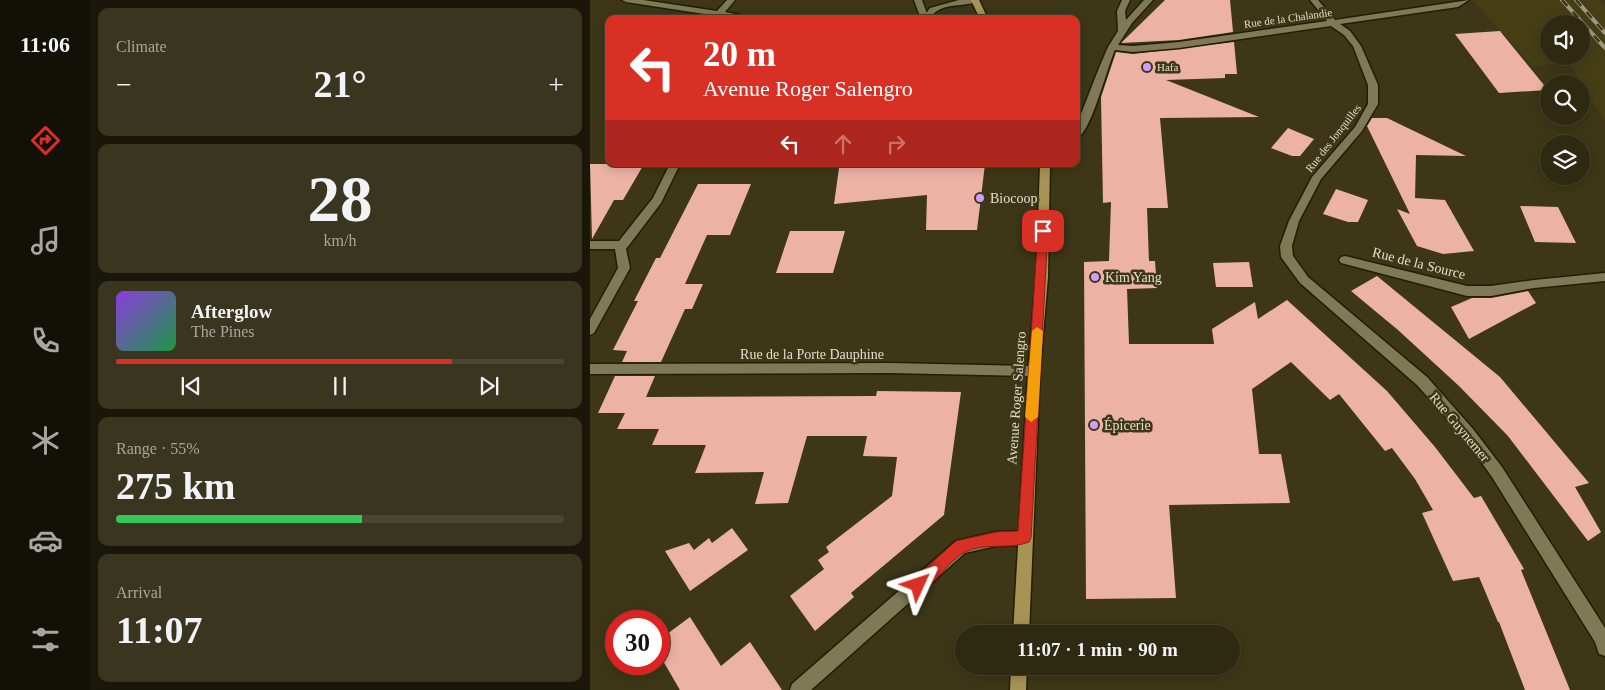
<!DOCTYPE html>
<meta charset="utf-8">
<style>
:root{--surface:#2e2911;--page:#3a351f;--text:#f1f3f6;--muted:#a7a69f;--line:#494531;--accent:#d93025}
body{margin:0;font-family:Georgia,serif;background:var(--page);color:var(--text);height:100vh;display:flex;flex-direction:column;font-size:19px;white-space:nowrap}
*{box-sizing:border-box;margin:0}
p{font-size:16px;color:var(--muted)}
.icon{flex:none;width:28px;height:28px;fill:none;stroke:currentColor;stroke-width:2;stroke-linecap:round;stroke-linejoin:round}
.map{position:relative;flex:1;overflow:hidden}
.sheet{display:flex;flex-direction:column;gap:8px;padding:8px;background:#191709;width:500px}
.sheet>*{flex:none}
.hud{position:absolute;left:15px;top:15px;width:475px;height:152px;border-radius:10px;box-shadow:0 2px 12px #0003,0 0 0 1px var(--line);background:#d93025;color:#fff;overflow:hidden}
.controls{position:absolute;left:950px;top:15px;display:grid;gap:10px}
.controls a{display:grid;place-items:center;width:50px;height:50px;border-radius:50%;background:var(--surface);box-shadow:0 2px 12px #0003,0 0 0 1px var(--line);font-size:25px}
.speed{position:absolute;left:15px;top:610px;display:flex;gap:10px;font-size:25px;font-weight:700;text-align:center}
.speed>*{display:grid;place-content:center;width:65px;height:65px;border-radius:50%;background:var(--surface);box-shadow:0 2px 12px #0003,0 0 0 1px var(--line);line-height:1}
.speed .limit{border:8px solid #d22;background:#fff;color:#111}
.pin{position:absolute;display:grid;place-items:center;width:42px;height:42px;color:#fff;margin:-21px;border-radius:10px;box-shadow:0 2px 8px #0006}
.me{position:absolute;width:55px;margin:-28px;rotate:48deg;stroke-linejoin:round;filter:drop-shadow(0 0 4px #0008)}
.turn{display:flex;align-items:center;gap:18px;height:105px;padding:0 15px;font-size:22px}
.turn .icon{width:65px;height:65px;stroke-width:2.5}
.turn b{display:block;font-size:35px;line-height:42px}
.lanes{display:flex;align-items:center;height:48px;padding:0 15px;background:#0003;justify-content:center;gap:25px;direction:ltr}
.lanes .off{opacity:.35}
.big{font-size:38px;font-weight:800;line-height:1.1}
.sheet .tile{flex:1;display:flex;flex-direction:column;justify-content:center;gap:8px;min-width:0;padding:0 18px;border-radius:10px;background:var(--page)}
.sheet .dial{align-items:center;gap:0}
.dial b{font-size:65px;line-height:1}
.song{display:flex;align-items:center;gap:15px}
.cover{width:60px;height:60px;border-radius:8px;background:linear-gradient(135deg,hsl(270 70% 55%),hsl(140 70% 35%))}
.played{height:5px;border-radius:2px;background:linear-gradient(90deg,var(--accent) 75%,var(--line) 75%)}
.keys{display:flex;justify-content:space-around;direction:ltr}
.heat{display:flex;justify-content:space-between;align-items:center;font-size:28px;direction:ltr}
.charge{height:8px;border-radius:4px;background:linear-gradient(90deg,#34c759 55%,var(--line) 0)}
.trip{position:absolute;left:365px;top:625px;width:285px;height:50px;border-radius:25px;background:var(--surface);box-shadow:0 2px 12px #0003,0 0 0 1px var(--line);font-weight:800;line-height:50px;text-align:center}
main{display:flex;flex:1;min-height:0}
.tab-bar{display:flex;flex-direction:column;width:90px;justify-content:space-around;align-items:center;background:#121007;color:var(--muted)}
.tab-bar .icon{width:35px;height:35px}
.tab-bar .active{color:var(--accent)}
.tab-bar b{font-size:22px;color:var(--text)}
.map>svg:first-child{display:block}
.built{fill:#453e15;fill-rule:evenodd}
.building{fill:#ecb3a5}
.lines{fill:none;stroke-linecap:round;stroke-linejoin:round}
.lane-casing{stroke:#241e00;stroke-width:3}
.street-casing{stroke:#241e00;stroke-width:3}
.secondary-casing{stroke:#241e00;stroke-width:3}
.primary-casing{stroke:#241e00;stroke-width:3}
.lane{fill:#7f7957;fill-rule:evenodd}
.street{fill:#7f7957;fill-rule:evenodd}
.secondary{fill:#7f7957;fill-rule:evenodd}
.primary{fill:#a79356;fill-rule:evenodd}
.rail-casing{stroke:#9e9a82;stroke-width:4}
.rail{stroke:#3d3717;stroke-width:2.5;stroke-dasharray:8;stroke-linecap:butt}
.route{fill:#d93025;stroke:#8d1f18}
.slow{fill:#f59e0b}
.poi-dot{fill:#d09dff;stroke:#3d3717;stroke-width:2}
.labels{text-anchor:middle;stroke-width:5;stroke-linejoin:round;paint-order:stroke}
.far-street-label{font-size:11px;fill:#e0ddcb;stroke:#3d3717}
.far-poi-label{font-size:11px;fill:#e0ddcb;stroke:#3d3717;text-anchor:start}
.poi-label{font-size:14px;fill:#e0ddcb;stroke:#3d3717;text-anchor:start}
.street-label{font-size:14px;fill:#e0ddcb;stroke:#3d3717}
</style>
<main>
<nav class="tab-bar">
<b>11:06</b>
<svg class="icon active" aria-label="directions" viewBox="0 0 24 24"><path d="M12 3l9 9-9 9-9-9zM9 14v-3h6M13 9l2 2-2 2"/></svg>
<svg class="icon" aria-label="music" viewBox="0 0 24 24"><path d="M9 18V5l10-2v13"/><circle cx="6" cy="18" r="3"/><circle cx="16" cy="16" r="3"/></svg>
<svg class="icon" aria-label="phone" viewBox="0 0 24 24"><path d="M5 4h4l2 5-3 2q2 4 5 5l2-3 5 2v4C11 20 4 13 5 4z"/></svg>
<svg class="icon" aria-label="climate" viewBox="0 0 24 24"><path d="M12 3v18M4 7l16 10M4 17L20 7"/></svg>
<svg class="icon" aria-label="car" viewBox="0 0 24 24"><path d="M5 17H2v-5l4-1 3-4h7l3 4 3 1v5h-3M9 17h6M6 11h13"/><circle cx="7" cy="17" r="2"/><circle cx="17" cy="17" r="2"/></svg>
<svg class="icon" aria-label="filters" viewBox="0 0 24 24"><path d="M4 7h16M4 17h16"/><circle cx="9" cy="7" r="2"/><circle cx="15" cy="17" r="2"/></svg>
</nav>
<section class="sheet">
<div class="tile"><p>Climate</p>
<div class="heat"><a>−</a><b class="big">21°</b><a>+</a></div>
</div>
<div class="tile dial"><b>28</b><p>km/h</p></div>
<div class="tile">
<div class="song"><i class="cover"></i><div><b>Afterglow</b><p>The Pines</p></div></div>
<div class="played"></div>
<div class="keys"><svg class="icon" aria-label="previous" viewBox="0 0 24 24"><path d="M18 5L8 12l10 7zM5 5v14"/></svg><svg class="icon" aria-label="pause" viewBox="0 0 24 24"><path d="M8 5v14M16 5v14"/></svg><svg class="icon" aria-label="next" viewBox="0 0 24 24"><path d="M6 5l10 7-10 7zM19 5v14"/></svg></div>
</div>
<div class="tile"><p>Range · 55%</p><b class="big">275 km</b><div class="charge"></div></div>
<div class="tile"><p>Arrival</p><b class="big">11:07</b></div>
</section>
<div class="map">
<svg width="1015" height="690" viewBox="0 0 1015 690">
<rect width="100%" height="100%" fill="#3d3717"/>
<path class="built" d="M 882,0 L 1010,0 L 1015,6 L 1015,122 L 979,63 L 943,66 ZM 959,24 L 991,24 L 991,56 L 959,56 Z"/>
<g class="building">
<path d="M 575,0 L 640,0 L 643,32 L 589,40 L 531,43 Z"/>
<path d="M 910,31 L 914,36 L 958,90 L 909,93 L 865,34 Z"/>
<path d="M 644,42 L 647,74 L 635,74 L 635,78 L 576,80 L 669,117 L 570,118 L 578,208 L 557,208 L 559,261 L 565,261 L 567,288 L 537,289 L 539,344 L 624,344 L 622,329 L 665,302 L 668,319 L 697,300 L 797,391 L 845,447 L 884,498 L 891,496 L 934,569 L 931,570 L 980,690 L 935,690 L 909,622 L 908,622 L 889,577 L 863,581 L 832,513 L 843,510 L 825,479 L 802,448 L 795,451 L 749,394 L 740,400 L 701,362 L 662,389 L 669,454 L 691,454 L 700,503 L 579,505 L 586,598 L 496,599 L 494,262 L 519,261 L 521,202 L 513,203 L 511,97 L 526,52 L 543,54 Z"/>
<path d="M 782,118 L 797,118 L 876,156 L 826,155 L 825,198 L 855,200 L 884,251 L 853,254 L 827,246 L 807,209 L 820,214 L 777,126 Z"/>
<path d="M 698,128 L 724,139 L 710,156 L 702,156 L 681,148 Z"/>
<path d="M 0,164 L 54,164 L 33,200 L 24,200 L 2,239 Z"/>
<path d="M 300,164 L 395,164 L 387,230 L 336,230 L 337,195 L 244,204 L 249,168 Z"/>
<path d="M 108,184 L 161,184 L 140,235 L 117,235 L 95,284 L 113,284 L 102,309 L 95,309 L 71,362 L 32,362 L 37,351 L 23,350 L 48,301 L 44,301 L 66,258 L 70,258 Z"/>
<path d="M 746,189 L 778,200 L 768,222 L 758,222 L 733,214 Z"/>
<path d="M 930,206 L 968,207 L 986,243 L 945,242 Z"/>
<path d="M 200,231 L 255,231 L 243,273 L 186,273 Z"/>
<path d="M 659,262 L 663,287 L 626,287 L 623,263 Z"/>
<path d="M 787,276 L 910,377 L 999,483 L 985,487 L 1011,532 L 998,541 L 918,436 L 869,386 L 808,330 L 761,291 Z"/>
<path d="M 938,291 L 946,303 L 879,339 L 861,307 L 882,298 L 901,298 Z"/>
<path d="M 25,376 L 65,376 L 56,397 L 286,396 L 287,391 L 371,392 L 354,515 L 261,593 L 264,597 L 225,631 L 200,596 L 234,569 L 228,560 L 239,552 L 236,547 L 302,496 L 307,457 L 273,456 L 277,436 L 217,436 L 198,503 L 165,504 L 174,472 L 105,473 L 116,445 L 62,445 L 69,429 L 27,429 L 35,413 L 8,413 Z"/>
<path d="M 142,528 L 158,550 L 100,591 L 75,551 L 99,543 L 104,550 L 119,538 L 122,543 Z"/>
<path d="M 100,617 L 131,666 L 160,642 L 192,690 L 90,690 L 69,654 L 69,640 Z"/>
</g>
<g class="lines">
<g class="lane-casing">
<path id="lane" d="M 324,0 L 332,0 L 339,19 L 331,19 Z"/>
</g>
<g class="street-casing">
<g id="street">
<path d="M 32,0 L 53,0 L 127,11 L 137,0 L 145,0 L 135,12 L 170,19 L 147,19 L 36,2 Z"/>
<path d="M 532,0 L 540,0 L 535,11 L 536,20 L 554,0 L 563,0 L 542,23 L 528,45 L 543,46 L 589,42 L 737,21 L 720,0 L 728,0 L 745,20 L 879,0 L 868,7 L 750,24 L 760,31 L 771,46 L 788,85 L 788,104 L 772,131 L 731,179 L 709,221 L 702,246 L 703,256 L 718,277 L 837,377 L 883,429 L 912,467 L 1015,628 L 1015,656 L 1009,654 L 1005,642 L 902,477 L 873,437 L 827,385 L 710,283 L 691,257 L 690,246 L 699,221 L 722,177 L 765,127 L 778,104 L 778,85 L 763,46 L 754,35 L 741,26 L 589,48 L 543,52 L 525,50 C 517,67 501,134 486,139 L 486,127 L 509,68 L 518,47 L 528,31 L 527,11 Z"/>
<path d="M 80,164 L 90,164 L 71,203 L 36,249 L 40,268 L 4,333 L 0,335 L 0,319 L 28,268 L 25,249 L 0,249 L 0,241 L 29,241 L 63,198 Z"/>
<path d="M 755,256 L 877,286 L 901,286 L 944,280 L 1015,273 L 1015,281 L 944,288 L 901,296 L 877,296 L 751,263 L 749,260 L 751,257 Z"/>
<path d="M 300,363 L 444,366 L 449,367 L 450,371 L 449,375 L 444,376 L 300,373 L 0,374 L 0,364 Z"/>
<path d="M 434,531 L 439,533 L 441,538 L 439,543 L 434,545 L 406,546 L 375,553 L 221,690 L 200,690 L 202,684 L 366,541 L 406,532 Z"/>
</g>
</g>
<g class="secondary-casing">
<path id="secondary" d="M 369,0 L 390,0 C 376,9 350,0 340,19 L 332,19 L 340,8 Z"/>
</g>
<g class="primary-casing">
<g id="primary">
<path d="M 381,0 L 389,0 L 398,19 L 390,19 Z"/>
<path d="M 450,164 L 460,164 L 458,277 L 450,371 L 439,634 L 423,634 L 438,371 L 446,277 Z"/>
<path d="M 421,666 L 437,666 L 436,690 L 420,690 Z"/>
</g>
</g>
<use href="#lane" class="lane"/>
<use href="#street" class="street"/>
<use href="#secondary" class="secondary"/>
<use href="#primary" class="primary"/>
<g class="rail-casing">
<g id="rail">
<path d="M 972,0 L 1015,48"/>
<path d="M 986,0 L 1015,33"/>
</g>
</g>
<use href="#rail" class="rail"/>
</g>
<path class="route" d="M 453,227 L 458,231 L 441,538 L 439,542 C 420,550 394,542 375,552 C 357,561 347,585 328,592 L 323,590 L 321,585 L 323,580 L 366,541 L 406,532 L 428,531 L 448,231 Z"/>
<path class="slow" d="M 447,327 L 453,331 L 448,417 L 441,422 L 435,417 L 442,331 Z"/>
<g class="poi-dot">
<circle cx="557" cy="67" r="5"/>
<circle cx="390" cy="198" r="5"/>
<circle cx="505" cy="277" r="5"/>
<circle cx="504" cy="425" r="5"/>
</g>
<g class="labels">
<g class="far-street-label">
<text transform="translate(698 18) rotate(-8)" y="4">Rue de la Chalandie</text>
<text transform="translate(743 138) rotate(-52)" y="4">Rue des Jonquilles</text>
</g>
<g class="far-poi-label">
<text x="567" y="71">Hafa</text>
</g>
<g class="poi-label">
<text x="400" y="203">Biocoop</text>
<text x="515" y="282">Kim Yang</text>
<text x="514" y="430">Épicerie</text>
</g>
<g class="street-label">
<text transform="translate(829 263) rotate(14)" y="5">Rue de la Source</text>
<text x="222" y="359">Rue de la Porte Dauphine</text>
<text transform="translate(426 398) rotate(-86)" y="5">Avenue Roger Salengro</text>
<text transform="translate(870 427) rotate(50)" y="5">Rue Guynemer</text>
</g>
</g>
</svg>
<div class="controls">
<a><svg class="icon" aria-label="sound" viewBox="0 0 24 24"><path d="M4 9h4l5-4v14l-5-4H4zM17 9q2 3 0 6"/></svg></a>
<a><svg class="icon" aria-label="search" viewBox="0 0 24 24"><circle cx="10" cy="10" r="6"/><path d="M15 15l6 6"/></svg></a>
<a><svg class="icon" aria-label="layers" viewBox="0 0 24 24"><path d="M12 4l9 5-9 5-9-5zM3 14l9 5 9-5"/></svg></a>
</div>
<div class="speed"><div class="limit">30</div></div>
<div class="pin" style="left:453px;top:231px;background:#d93025"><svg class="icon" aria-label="arrive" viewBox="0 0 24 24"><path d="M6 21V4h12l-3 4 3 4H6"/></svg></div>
<svg class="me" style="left:328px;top:585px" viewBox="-20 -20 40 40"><path d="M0-17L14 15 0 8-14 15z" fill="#d93025" stroke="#fff" stroke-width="4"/></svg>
<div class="trip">11:07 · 1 min · 90 m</div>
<div class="hud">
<div class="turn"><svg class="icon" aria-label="left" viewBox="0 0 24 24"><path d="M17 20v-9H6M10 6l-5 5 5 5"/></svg><div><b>20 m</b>Avenue Roger Salengro</div></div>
<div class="lanes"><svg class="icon" aria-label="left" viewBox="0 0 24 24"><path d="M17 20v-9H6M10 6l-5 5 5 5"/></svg><svg class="icon off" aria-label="ahead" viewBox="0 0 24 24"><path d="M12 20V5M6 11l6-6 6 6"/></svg><svg class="icon off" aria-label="right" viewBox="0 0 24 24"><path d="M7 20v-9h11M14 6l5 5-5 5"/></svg></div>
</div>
</div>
</main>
